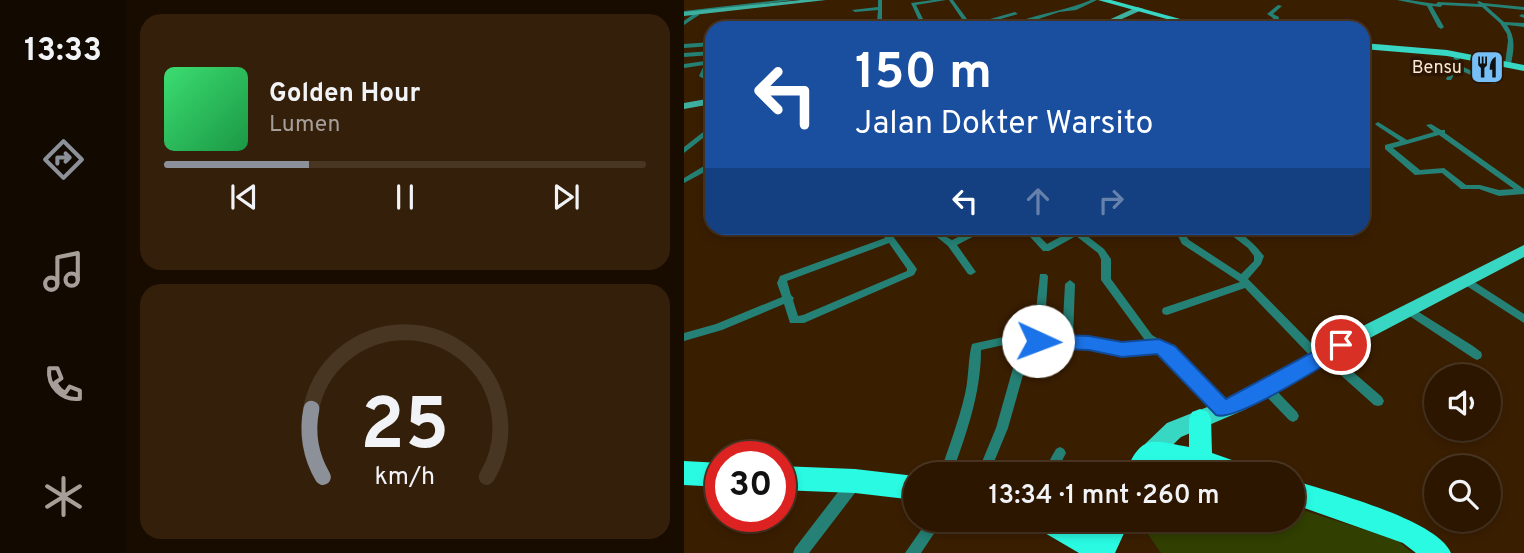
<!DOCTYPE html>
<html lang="id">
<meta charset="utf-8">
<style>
:root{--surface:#2c1600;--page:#341f0a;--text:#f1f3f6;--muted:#a69f99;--line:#483522;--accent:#8c9099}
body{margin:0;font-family:Overpass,sans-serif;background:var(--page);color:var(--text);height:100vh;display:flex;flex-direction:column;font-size:26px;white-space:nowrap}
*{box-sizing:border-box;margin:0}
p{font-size:23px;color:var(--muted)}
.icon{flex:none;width:38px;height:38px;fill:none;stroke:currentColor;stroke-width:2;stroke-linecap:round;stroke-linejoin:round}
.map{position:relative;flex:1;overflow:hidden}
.side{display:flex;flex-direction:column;gap:14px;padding:14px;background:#180c00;width:558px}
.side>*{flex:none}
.hud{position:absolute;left:21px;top:21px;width:665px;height:214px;border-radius:21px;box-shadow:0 4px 10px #0003,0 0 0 2px var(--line);background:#1a4fa0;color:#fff;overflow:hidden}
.tools{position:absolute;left:740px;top:364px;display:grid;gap:14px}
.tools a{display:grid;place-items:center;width:77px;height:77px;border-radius:50%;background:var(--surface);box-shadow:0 4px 10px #0003,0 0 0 2px var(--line);font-size:35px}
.speed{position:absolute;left:21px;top:441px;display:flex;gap:14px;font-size:35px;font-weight:700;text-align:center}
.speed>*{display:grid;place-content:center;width:91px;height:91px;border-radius:50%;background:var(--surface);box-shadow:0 4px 10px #0003,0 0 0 2px var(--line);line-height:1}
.speed .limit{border:10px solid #d22;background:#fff;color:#111}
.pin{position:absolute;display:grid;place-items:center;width:60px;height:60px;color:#fff;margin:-30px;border:4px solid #fff;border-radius:50%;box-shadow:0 2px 7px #0007}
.me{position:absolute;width:77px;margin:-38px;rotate:92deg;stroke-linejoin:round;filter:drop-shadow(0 0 5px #0008)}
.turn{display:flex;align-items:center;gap:24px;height:147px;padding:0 35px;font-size:32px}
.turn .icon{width:91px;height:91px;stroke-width:2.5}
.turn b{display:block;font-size:49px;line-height:60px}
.lanes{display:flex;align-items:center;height:66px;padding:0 35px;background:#0003;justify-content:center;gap:35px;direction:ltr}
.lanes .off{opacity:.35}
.side .widget{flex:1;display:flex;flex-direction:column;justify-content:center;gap:10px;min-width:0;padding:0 24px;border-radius:21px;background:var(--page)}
.side .dial{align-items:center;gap:0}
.dial svg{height:182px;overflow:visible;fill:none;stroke:var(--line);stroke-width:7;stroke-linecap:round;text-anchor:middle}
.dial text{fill:var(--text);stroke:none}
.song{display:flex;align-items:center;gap:21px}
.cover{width:84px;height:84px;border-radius:10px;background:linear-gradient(135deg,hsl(140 70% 55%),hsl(140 70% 35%))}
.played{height:7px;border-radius:4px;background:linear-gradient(90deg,var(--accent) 30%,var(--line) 30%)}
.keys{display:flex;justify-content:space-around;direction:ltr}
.trip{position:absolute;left:219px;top:462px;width:402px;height:70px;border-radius:35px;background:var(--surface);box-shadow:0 4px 10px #0003,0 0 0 2px var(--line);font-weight:600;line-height:70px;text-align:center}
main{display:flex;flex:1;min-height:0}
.dock{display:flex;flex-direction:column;width:126px;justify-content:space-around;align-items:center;background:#120900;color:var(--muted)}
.dock .icon{width:49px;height:49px}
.dock .current{color:var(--accent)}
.dock b{font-size:32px;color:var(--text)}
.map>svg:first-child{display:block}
.green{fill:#313f00}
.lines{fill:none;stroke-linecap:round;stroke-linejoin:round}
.street{fill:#258175;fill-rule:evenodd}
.secondary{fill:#3eb0a0;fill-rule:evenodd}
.primary{fill:#38d7c3;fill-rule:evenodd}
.highway{fill:#2afae2;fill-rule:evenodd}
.route{fill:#1a73e8;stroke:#114b97;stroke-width:2}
.labels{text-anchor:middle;stroke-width:7;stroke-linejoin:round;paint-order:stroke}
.far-poi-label{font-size:18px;fill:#fbe8d7;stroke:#2c1602;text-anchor:end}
</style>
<main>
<nav class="dock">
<b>13:33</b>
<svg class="icon current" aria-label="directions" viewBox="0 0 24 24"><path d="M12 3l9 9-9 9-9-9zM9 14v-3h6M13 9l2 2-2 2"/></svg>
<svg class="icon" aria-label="music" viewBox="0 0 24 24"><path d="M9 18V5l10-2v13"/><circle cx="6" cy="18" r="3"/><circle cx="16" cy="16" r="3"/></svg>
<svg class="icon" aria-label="phone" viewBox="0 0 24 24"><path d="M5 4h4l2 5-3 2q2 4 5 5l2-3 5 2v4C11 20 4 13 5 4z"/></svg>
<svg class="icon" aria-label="climate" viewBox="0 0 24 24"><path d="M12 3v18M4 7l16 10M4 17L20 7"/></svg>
</nav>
<section class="side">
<div class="widget">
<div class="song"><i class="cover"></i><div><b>Golden Hour</b><p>Lumen</p></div></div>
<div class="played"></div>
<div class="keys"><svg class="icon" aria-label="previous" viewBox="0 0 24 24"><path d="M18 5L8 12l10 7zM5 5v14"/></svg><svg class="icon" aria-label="pause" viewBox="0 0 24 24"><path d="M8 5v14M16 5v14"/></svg><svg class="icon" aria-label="next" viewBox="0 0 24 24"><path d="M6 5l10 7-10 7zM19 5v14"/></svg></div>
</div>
<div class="widget dial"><svg viewBox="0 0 100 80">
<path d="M14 69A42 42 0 1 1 86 69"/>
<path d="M14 69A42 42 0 0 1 9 39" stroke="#8c9099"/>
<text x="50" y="56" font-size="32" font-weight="700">25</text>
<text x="50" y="72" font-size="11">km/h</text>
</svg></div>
</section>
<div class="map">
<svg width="840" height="553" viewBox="0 0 840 553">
<rect width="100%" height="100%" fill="#3a1e00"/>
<path class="green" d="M 609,507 L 713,540 L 728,553 L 477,553 L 454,520 L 609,520 Z"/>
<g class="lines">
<g class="street">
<path d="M 96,0 L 110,0 L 14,13 L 15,15 L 0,25 L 0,21 L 11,13 L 0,15 L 0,11 Z"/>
<path d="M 194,0 L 198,0 L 198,28 L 194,28 L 193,25 L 136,28 L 139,26 L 193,22 L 194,10 L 171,12 L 168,10 L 194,7 Z"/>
<path d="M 249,0 L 262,0 L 232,5 L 242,25 L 278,19 L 265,0 L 269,0 L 283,19 L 292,23 L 331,12 L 334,14 L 296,25 L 301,28 L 294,28 L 280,22 L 241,28 L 228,28 L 237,25 L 227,3 Z"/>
<path d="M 407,0 L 413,0 L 392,10 L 375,12 L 328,28 L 320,28 C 347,14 379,12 407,0 Z"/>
<path d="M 713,0 L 725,0 L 752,4 L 754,2 L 795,4 L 793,2 L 795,1 L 799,3 L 840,7 L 840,10 L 802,6 L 820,22 L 840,23 L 840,27 L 823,25 C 832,38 830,50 827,64 L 824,66 L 821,64 L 824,41 L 823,34 L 816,23 L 798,7 L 758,5 L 758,6 L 756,7 L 748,6 L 760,27 L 757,29 L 754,27 L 743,6 Z"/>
<path d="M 594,5 L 598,6 L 589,14 L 595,17 L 593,28 L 587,28 L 589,18 L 583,14 Z"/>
<path d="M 838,14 L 840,15 L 840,18 L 835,16 Z"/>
<path d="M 629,19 L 632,21 L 631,24 L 659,26 L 662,28 L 626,26 L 626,21 Z"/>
<path d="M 28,42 L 28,46 L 0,48 L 0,44 Z"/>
<path d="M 28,51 L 28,55 L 0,57 L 0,53 Z"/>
<path d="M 773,53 L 776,55 L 775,65 L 812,82 L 812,84 L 808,84 L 773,69 L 767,80 L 763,80 L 762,79 L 769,66 L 770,55 Z"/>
<path d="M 28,60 L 28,64 L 22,74 L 28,74 L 28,78 L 18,78 L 15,76 L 20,65 L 0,68 L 0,64 Z"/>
<path d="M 679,79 L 682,81 L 682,83 L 679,84 Z"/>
<path d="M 694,122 L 723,140 L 750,132 L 742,125 L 747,124 L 757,130 L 761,130 L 761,133 L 840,189 L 840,194 L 815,196 L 795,189 L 777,189 L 758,173 L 731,175 L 701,149 L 701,145 L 716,141 L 692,125 L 691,124 ZM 755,135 L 830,189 L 815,190 L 796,185 L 782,185 L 760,168 L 736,170 L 709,148 Z"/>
<path d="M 28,125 L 28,131 L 0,153 L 0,147 Z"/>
<path d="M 25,163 L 28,163 L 28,168 L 0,183 L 0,178 Z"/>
<path d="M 195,228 L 203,228 L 233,269 L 230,275 L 120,323 L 106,323 L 100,304 L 38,330 L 0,341 L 0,333 L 32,324 L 98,297 L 93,283 L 96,276 L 201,238 ZM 205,243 L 223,269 L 223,271 L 119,315 L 114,316 L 109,300 L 110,298 L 107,295 L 103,281 Z"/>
<path d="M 293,228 L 297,231 L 296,233 L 273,245 L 292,272 L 287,275 L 284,274 L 264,246 L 253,237 L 257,234 L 268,240 Z"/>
<path d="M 338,228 L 347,228 L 363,244 L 393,228 L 403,228 L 398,232 L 420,249 L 427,259 L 427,279 L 468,335 L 489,348 L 543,405 L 545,409 L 543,413 L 539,414 L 535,413 L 481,354 L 474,350 L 438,355 L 405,347 L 324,344 L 297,350 C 297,394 282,434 268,474 L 256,474 C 264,448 275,421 281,394 C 285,378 284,357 288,344 L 292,343 L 324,336 L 349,337 L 356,274 L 362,274 L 364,276 L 360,337 L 378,338 L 381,284 L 386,280 L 391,284 L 389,338 L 405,339 L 438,345 L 463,343 L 417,280 L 417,259 L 414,253 L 392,236 L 365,251 L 359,251 Z"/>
<path d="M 495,228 L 503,228 L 502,236 L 505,240 L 557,274 L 570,261 L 570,256 L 564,248 L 538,228 C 554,227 570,243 580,256 L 577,264 L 564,279 L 637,353 L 642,350 L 646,352 L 698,397 L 700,401 L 698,405 L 694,406 L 690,405 L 641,361 L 636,364 L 632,362 L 561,288 L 483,315 L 479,314 L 478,311 L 479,308 L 556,282 L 498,244 L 494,236 Z"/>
<path d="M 781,276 L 840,314 L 840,323 L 778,283 L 776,280 L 778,277 Z"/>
<path d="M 725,306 L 789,346 L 797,352 L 798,355 L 797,358 L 793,360 L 789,358 L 721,313 L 720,310 L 721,307 Z"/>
<path d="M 335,363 L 339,365 L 341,368 L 324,428 L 305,474 L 293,474 L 312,428 L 329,368 L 331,365 Z"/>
<path d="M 582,383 L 586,384 L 613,412 L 615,416 L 613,420 L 609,422 L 605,420 L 578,392 L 576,388 L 578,384 Z"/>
<path d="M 376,447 L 380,449 L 382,453 L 371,474 L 358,474 L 372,449 Z"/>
<path d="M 169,477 L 174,479 L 176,484 L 174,489 L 125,553 L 109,553 L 111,548 L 164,479 Z"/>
<path d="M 244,520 L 259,520 L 237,553 L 221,553 Z"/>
</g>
<g class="secondary">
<path d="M 117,0 L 142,0 L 0,16 L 0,12 Z"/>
<path d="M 453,7 L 460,9 L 418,28 L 407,28 Z"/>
<path d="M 28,98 L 28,104 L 0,109 L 0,103 Z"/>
</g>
<g class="primary">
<path d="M 414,0 L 427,0 L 529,28 L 515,28 Z"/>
<path d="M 679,43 L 763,50 L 840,65 L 840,71 L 763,56 L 679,49 Z"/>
<path d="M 840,245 L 840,257 L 663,350 L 560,410 L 497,437 L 475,458 L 468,461 L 461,458 L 458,451 L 461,444 L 483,423 L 546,398 L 651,340 Z"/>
</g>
<g class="highway">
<path d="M 516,409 L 524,412 L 527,419 L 528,453 L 565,466 L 569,474 L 525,474 L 473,463 L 466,474 L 441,474 C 457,433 468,440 505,447 L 505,419 L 508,412 Z"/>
<path d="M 0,461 L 37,463 L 37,487 L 0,485 Z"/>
<path d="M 96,466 L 171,469 L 231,476 L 231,500 L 171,493 L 96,490 Z"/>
<path d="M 609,480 C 645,492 753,519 767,553 L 732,553 L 719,543 L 609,504 Z"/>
<path d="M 350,520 L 387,520 L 413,534 L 420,520 L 446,520 L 431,553 L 395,553 L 354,529 Z"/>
</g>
</g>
<path class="route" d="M 354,334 L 405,336 L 438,342 L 475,339 L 491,346 L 542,399 L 651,340 L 657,338 L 664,340 L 666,345 L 664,351 C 641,364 551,423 532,415 L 473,354 L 438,357 L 405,350 L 354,348 L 348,346 L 345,341 L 348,336 Z"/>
<defs>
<g id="restaurant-square" transform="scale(1.75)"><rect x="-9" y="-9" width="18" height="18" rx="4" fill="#76c0f7" stroke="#2c1602"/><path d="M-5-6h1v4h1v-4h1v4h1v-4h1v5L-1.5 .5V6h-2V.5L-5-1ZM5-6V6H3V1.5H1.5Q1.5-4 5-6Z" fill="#111"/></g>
</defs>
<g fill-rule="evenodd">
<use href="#restaurant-square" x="803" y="67"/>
</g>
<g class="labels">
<g class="far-poi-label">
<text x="778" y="73">Bensu</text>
</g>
</g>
</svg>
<div class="tools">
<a><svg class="icon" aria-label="sound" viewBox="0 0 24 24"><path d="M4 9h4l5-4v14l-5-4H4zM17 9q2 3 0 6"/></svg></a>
<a><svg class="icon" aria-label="search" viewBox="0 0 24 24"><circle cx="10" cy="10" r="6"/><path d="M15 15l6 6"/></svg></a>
</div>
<div class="speed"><div class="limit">30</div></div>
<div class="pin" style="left:657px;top:345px;background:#d93025"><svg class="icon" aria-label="arrive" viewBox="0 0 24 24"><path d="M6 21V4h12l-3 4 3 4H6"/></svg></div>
<svg class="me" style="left:354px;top:341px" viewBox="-20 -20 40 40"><circle r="19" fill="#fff"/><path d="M0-13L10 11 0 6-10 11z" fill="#1a73e8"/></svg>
<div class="trip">13:34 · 1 mnt · 260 m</div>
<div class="hud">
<div class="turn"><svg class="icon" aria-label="left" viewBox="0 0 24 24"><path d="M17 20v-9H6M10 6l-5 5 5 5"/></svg><div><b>150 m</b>Jalan Dokter Warsito</div></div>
<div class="lanes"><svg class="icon" aria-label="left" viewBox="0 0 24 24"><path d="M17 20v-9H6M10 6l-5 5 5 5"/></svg><svg class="icon off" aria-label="ahead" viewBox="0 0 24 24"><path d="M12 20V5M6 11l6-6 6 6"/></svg><svg class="icon off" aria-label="right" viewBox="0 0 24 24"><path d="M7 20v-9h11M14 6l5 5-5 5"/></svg></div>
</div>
</div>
</main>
